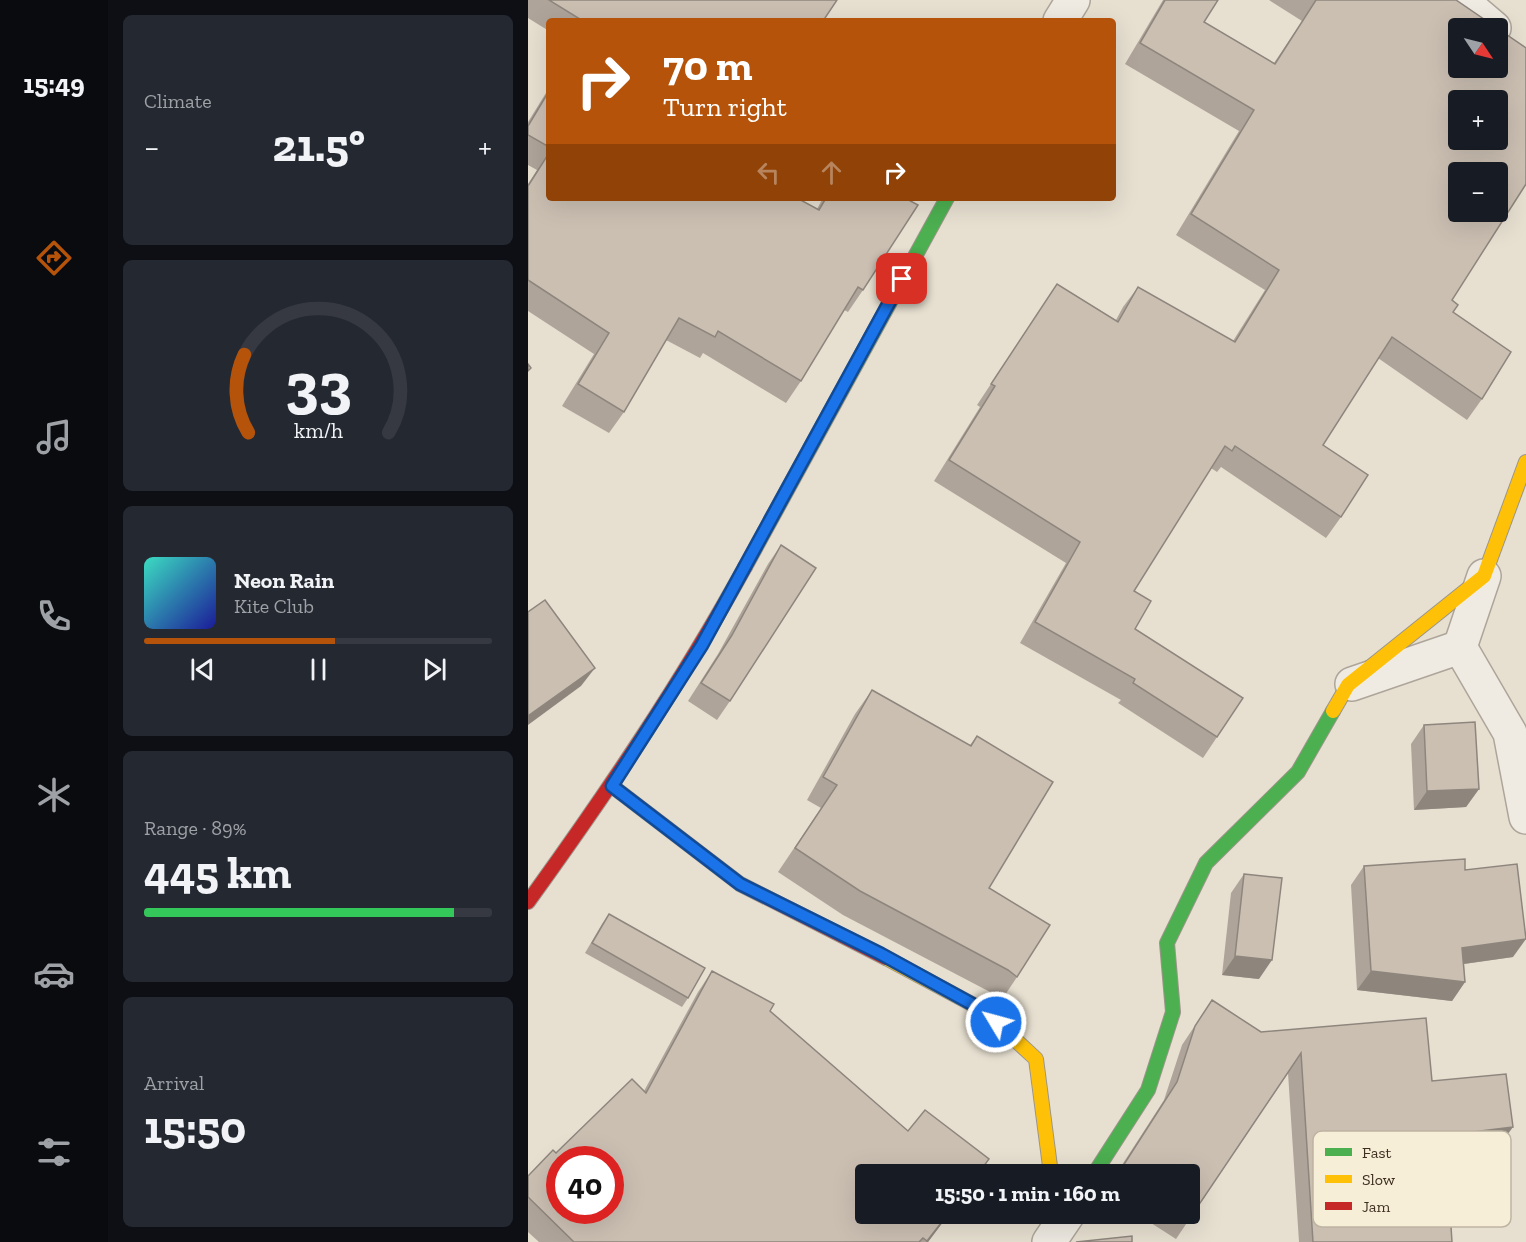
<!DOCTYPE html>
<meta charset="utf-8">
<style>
:root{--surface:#171b24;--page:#242831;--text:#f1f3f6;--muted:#9ea1a6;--line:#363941;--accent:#b45309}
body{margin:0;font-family:"Zilla Slab",serif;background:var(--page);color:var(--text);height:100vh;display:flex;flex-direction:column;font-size:22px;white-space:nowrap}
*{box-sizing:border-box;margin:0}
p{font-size:20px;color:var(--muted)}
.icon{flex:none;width:33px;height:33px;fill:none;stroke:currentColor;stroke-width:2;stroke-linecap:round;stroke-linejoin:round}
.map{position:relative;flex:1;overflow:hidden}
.drawer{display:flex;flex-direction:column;gap:15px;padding:15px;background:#0d0f14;width:420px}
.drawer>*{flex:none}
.guide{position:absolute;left:18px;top:18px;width:570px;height:183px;border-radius:6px;box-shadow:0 6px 24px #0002;background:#b45309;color:#fff;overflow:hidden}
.needle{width:39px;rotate:125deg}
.tools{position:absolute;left:920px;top:18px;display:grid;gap:12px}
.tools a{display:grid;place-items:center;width:60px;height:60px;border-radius:6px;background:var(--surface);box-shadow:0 6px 24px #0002;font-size:30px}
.speed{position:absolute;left:18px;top:1146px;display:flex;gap:12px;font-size:30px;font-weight:700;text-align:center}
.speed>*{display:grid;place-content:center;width:78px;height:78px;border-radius:50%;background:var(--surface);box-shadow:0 6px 24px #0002;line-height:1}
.speed .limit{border:9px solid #d22;background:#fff;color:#111}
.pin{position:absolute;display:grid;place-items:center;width:51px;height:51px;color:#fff;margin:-26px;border-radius:12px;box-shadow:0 3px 9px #0006}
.me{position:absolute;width:66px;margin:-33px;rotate:307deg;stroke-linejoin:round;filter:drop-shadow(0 0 4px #0008)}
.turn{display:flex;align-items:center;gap:21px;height:126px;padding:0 18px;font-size:27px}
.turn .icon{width:78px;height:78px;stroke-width:2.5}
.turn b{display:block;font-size:42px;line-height:51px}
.lanes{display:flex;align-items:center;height:57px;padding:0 18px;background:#0003;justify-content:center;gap:30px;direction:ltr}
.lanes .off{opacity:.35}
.big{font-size:45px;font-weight:700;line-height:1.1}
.drawer .tile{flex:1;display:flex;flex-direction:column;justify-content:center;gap:9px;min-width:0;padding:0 21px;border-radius:9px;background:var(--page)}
.drawer .dial{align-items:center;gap:0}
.dial svg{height:156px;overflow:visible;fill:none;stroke:var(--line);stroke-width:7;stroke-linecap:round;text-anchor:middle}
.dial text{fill:var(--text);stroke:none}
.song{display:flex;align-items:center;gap:18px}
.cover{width:72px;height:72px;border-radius:9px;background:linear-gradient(135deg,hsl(170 70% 55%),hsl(240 70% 35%))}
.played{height:6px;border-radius:3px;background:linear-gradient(90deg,var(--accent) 55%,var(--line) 55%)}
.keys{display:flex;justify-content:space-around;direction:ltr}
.heat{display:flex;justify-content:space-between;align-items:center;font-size:33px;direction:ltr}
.charge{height:9px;border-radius:4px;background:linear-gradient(90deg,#34c759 89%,var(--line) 0)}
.trip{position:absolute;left:327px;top:1164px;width:345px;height:60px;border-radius:6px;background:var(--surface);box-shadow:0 6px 24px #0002;font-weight:700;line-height:60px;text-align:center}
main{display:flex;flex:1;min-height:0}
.dock{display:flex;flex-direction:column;width:108px;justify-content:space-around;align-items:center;background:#090b0e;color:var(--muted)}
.dock .icon{width:42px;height:42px}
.dock .selected{color:var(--accent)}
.dock b{font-size:27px;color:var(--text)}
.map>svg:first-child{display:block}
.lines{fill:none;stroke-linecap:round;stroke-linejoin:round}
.street-casing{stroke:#ada599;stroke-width:36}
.fast-casing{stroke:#9c958a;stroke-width:16}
.slow-casing{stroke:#9c958a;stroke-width:16}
.jam-casing{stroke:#9c958a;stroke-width:16}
.street{stroke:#efebe3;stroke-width:33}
.fast{stroke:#4caf50;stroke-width:14}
.slow{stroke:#ffc107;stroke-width:14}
.jam{stroke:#c62828;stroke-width:14}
.wall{fill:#afa499}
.shaded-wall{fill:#8e867d}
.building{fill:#cbbfb2;stroke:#8e867d;stroke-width:1.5;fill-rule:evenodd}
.route-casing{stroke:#114b97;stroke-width:15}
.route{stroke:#1a73e8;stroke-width:10}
.key{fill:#f7eed8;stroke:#bfb4a1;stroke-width:1.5}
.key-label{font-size:16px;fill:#3d2e20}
</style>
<main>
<nav class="dock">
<b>15:49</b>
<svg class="icon selected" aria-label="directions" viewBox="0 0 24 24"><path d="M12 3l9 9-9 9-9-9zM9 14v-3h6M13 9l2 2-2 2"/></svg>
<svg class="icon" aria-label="music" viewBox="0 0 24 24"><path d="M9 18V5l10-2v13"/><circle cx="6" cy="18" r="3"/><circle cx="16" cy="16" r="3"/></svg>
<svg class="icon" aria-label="phone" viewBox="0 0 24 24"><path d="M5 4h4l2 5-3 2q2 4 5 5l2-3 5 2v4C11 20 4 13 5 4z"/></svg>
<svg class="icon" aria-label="climate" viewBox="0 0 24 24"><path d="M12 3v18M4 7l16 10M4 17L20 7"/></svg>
<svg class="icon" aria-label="car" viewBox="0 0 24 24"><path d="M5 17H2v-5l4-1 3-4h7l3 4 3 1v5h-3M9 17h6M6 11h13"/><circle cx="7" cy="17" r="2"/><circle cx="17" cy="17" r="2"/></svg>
<svg class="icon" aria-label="filters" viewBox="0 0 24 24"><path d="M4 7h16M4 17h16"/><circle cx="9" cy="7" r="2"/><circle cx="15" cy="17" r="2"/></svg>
</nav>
<section class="drawer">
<div class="tile"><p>Climate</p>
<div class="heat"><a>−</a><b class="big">21.5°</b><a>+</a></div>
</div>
<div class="tile dial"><svg viewBox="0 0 100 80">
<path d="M14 69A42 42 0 1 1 86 69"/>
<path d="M14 69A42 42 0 0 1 12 29" stroke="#b45309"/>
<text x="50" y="56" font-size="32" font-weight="700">33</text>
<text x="50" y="72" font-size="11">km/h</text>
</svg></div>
<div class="tile">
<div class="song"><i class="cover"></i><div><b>Neon Rain</b><p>Kite Club</p></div></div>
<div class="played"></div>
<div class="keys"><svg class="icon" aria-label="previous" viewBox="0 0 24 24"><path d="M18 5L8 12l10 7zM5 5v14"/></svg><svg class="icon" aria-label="pause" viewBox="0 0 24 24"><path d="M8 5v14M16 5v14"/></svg><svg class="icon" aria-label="next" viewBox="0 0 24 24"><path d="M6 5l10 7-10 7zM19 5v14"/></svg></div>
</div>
<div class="tile"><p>Range · 89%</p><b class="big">445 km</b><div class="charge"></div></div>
<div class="tile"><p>Arrival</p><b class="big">15:50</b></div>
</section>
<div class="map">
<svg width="998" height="1242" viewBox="0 0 998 1242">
<rect width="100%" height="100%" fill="#e7e0d1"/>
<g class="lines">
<g class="street-casing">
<g id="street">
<path d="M 933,0 L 966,28"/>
<path d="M 532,21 L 545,0"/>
<path d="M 932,647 L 956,576"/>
<path d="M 824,684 L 932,647 L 982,733 L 998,817"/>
<path d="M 521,1242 L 540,1214"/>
</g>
</g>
<g class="fast-casing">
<g id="fast">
<path d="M 217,567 L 419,198"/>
<path d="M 566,1174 L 620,1090 L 645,1012 L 639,943 L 678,863 L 770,772 L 805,711"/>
</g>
</g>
<g class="slow-casing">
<g id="slow">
<path d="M 805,711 L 820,685 L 956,576 L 998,462"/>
<path d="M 358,958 L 455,1010 L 508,1059 L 523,1174"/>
</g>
</g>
<g class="jam-casing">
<g id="jam">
<path d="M 84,786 L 212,884 L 358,958"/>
<path d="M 0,902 C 78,794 152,685 217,567"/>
</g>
</g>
<use href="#street" class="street"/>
<use href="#fast" class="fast"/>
<use href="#slow" class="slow"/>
<use href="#jam" class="jam"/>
</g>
<g class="wall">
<path d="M 0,0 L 309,0 L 295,21 L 21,21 L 21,31 L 0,18 Z"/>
<path d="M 635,0 L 690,0 L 676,22 L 746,63 L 774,21 L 741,0 L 928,0 L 924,300 L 925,312 L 954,399 L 939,420 L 850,358 L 795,445 L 813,517 L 798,538 L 693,467 L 689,472 L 683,468 L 606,591 L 607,629 L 689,737 L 675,758 L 590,703 L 593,700 L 492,643 L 538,563 L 406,481 L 452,407 L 449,405 L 529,284 L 588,320 L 595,307 L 610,287 L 705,341 L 737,290 L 648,235 L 711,131 L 597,64 Z"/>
<path d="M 21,88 L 21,198 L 289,209 L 295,198 L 377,198 L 335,290 L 320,312 L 316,310 L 273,381 L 258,403 L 175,353 L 172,358 L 138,340 L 96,412 L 81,433 L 34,406 L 66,354 L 0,311 L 0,184 L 9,170 L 0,165 L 0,122 Z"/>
<path d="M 253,545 L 202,701 L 189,720 L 160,701 L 190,654 L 240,564 Z"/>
<path d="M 344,690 L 442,745 L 449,736 L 461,888 L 489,977 L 473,1001 L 464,993 L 315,915 L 250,872 L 293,808 L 279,800 L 327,714 Z"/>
<path d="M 896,725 L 951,789 L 938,807 L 886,810 L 883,744 Z"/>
<path d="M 836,866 L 937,870 L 985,957 L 936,964 L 937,982 L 924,1001 L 829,990 L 823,885 Z"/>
<path d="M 716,874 L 731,979 L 694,975 L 703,893 Z"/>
<path d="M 81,914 L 160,998 L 154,1007 L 57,953 L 74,924 Z"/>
<path d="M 184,971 L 242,1011 L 380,1131 L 461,1159 L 451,1174 L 338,1174 L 338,1214 L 421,1214 L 400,1242 L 11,1242 L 0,1232 L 0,1176 L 28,1153 L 116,1091 L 170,992 Z"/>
<path d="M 684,1000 L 733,1032 L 904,1081 L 972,1145 L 873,1157 L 877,1215 L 924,1242 L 771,1242 L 760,1073 L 648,1239 L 609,1214 L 662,1214 L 662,1174 L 586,1174 L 592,1168 L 636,1100 L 654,1045 Z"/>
</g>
<g class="shaded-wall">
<path d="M 67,668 L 53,686 L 0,725 L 0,716 Z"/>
<path d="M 951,789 L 938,807 L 886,810 L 899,791 Z"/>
<path d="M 998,939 L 985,957 L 921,966 L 934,948 Z"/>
<path d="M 707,956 L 744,960 L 731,979 L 694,975 Z"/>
<path d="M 843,971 L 937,982 L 924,1001 L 829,990 Z"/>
<path d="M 985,1127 L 972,1145 L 858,1159 L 871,1141 Z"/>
<path d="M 420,1214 L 421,1214 L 400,1242 L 398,1242 Z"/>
</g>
<g class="building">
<path d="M 21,0 L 309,0 L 295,21 L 55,21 Z"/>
<path d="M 637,0 L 690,0 L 676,22 L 747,64 L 788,0 L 928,0 L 998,48 L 998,184 L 924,300 L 930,305 L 925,312 L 983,352 L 954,399 L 864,337 L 795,445 L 840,475 L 813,517 L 707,446 L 704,451 L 697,446 L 606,591 L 623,601 L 607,629 L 715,698 L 689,737 L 605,683 L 607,679 L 507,622 L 552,542 L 421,460 L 467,386 L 463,384 L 529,284 L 590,322 L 610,287 L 707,342 L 751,270 L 663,214 L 726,110 L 612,43 ZM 930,28 L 969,28 L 969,68 L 930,68 ZM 930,100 L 969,100 L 969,140 L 930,140 ZM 930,172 L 969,172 L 969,212 L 930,212 Z"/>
<path d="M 21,91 L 21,147 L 0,135 L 0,126 Z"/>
<path d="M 21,153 L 21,198 L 269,198 L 291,210 L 298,198 L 377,198 L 390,205 L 335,290 L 330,287 L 273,381 L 190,331 L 187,337 L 151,318 L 96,412 L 50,384 L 81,333 L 0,280 L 0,186 Z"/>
<path d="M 0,364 L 3,368 L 0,371 Z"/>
<path d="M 253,545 L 288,568 L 202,701 L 173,683 L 204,635 Z"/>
<path d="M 17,600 L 67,668 L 0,716 L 0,612 Z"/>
<path d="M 344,690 L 443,746 L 449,736 L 525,782 L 461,888 L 522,925 L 489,977 L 480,970 L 332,891 L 267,848 L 309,785 L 295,777 Z"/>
<path d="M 947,722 L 951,789 L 899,791 L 896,725 Z"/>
<path d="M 937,859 L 937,870 L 989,864 L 998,939 L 934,948 L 937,982 L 843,971 L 836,866 Z"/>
<path d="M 716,874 L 754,878 L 744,960 L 707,956 Z"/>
<path d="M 81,914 L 177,968 L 160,998 L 64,943 Z"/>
<path d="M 184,971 L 246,1004 L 242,1011 L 380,1131 L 397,1110 L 461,1159 L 450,1174 L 338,1174 L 338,1214 L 420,1214 L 399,1241 L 395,1238 L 391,1242 L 46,1242 L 0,1197 L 0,1176 L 25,1150 L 28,1153 L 104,1079 L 118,1093 ZM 32,1160 L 82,1160 L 82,1210 L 32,1210 Z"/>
<path d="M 684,1000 L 733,1032 L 898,1018 L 904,1081 L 978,1074 L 985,1127 L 871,1141 L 877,1215 L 922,1211 L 924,1242 L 785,1242 L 773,1053 L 660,1221 L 650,1214 L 662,1214 L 662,1174 L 591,1174 L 588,1172 L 595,1166 L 649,1082 L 667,1026 Z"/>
<path d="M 604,1236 L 604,1242 L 548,1242 Z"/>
</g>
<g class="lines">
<g class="route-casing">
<path id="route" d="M 374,279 L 174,645 L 84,786 L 212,884 L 353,954 L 455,1010 L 468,1022"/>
</g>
<use href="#route" class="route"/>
</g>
<rect x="785" y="1131" width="198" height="96" rx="9" class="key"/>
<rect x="797" y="1148" width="27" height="8" fill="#4caf50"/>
<rect x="797" y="1175" width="27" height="8" fill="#ffc107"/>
<rect x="797" y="1202" width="27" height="8" fill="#c62828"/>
<g class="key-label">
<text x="834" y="1158">Fast</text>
<text x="834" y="1185">Slow</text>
<text x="834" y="1212">Jam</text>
</g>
</svg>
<div class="tools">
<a><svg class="needle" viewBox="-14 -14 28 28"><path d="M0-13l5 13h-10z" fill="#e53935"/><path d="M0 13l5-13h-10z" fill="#9ea1a6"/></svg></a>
<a>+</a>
<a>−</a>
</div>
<div class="speed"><div class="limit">40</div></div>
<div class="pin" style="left:374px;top:279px;background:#d93025"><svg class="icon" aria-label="arrive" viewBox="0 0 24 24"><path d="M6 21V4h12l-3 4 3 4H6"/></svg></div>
<svg class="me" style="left:468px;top:1022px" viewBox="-20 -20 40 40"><circle r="17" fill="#1a73e8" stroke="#fff" stroke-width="3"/><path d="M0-11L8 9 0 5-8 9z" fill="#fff"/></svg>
<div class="trip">15:50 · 1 min · 160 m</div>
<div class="guide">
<div class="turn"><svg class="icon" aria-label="right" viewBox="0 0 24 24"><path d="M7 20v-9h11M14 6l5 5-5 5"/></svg><div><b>70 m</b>Turn right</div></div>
<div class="lanes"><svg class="icon off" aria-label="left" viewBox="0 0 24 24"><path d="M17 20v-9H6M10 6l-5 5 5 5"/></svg><svg class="icon off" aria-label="ahead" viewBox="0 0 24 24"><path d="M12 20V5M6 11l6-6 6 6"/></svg><svg class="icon" aria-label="right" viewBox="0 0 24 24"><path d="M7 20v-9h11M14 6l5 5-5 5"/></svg></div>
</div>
</div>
</main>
